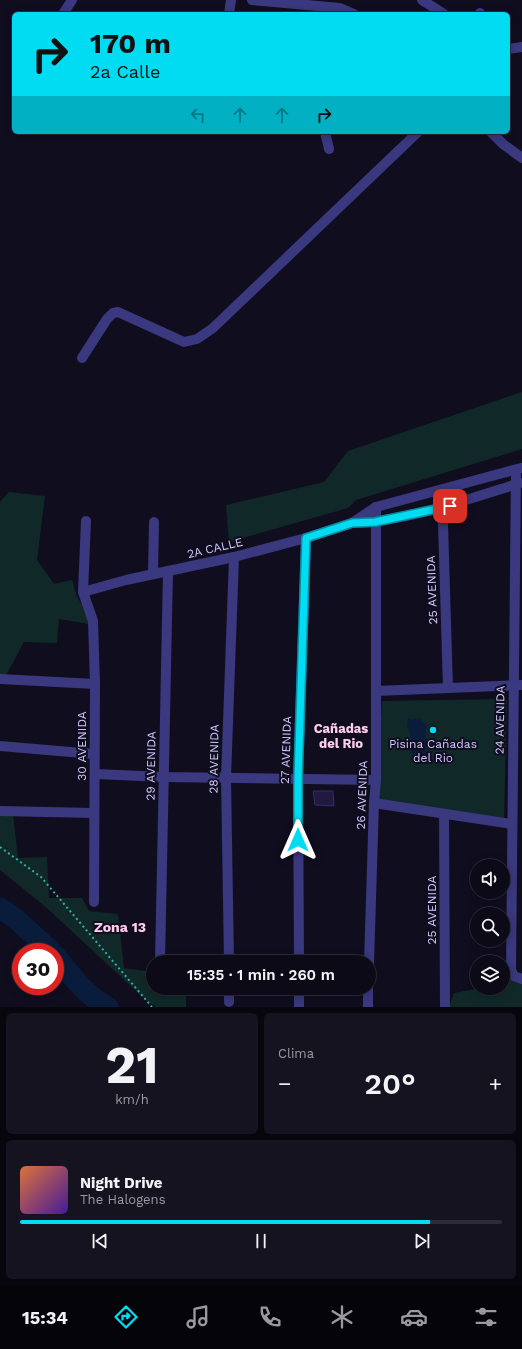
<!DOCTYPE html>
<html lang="es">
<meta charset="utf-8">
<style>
:root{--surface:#0c0a17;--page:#151320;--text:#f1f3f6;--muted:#9a9aa1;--line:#2c2b36;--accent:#02dcf3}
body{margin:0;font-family:"Work Sans",sans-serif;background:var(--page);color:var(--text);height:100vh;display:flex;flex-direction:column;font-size:15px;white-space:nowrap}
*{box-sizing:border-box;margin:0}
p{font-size:13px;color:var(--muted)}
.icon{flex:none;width:22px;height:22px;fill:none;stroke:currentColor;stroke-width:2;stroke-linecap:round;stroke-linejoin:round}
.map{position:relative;height:1007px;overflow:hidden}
.drawer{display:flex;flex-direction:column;gap:6px;padding:6px;background:#07060d;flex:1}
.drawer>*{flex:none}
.guide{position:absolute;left:12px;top:12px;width:498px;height:122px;border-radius:6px;box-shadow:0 2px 10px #0003,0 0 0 1px var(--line);background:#02dcf3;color:#111;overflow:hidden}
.fabs{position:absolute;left:470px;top:859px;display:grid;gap:8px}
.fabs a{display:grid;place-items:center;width:40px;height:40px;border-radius:50%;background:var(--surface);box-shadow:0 2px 10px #0003,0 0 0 1px var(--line);font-size:20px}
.speed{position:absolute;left:12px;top:943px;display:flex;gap:8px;font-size:20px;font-weight:700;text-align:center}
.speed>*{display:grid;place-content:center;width:52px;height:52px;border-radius:50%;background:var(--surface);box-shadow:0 2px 10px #0003,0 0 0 1px var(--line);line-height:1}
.speed .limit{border:6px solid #d22;background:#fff;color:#111}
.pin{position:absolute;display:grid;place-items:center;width:34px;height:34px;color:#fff;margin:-17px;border-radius:8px;box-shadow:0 2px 6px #0006}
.me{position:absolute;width:44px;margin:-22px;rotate:0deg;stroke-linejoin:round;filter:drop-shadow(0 0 3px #0008)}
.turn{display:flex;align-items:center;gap:14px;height:84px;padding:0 12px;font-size:18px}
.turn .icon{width:52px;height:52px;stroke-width:2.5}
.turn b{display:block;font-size:28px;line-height:34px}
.lanes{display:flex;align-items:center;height:38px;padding:0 12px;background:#0003;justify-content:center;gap:20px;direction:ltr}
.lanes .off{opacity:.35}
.big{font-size:30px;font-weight:600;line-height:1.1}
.drawer .card{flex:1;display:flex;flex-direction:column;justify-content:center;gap:6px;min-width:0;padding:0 14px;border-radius:6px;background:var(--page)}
.drawer .dial{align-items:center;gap:0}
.dial b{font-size:52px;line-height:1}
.song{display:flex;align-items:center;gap:12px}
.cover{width:48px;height:48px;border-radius:6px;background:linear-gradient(135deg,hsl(20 70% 55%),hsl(260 70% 35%))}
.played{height:4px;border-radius:2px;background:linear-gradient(90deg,var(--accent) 85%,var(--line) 85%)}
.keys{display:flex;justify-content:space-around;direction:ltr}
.heat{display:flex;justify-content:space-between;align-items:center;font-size:22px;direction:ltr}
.drawer .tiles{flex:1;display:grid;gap:6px;grid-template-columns:1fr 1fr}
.card:last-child{grid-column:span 2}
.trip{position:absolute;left:146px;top:955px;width:230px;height:40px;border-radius:20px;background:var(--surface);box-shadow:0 2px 10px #0003,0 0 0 1px var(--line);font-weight:600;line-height:40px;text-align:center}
.menu{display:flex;height:64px;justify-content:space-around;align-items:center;background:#050409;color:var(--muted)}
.menu .icon{width:28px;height:28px}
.menu .selected{color:var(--accent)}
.menu b{font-size:18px;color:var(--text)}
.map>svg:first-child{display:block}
.green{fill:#102928}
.water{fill:#091c3b}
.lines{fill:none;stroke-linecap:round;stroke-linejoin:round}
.river{stroke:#091c3b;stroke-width:21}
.building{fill:#211940;stroke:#382b6c}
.path{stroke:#2eafa7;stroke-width:2;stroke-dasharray:2 3;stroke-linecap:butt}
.minor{stroke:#3a387e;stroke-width:10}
.route-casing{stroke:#018f9e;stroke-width:10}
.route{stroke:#02dcf3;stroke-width:7}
.poi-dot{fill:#02dcf3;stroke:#100d1f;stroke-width:1.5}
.labels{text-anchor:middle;stroke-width:4;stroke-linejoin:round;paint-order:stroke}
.street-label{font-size:12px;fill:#d1cbff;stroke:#100d1f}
.poi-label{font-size:12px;fill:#d1cbff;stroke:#100d1f}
.neighbourhood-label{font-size:13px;font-weight:bold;fill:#ffcded;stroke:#100d1f}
.quarter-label{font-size:14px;font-weight:bold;fill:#ffcded;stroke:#100d1f}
</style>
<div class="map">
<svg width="522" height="1007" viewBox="0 0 522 1007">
<rect width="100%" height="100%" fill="#100d1f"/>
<g class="green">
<path d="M 522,392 L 522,449 L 356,500 L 348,508 L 229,542 L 226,505 L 324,482 L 348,451 Z"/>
<path d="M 9,492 L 45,496 L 37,560 L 54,584 L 72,580 L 77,597 L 87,612 L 89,624 L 59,619 L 57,643 L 24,642 L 5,677 L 0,677 L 0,502 Z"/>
<path d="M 507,699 L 504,819 L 376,802 L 382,701 Z"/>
<path d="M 0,814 L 13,814 L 18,858 L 47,857 L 49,898 L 82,898 L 89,911 L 118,914 L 124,968 L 153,972 L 153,988 L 186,988 L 186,1007 L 226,1007 L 156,1007 L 147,1001 L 47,908 L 0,870 Z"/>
<path d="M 505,973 L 522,973 L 522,1007 L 449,1007 L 454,993 L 482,988 L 503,988 L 503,984 L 506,984 Z"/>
</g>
<path class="water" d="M 408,718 L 413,720 L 416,718 L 418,720 L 420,718 L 423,723 L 427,725 L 425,735 L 427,742 L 425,748 L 427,754 L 425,756 L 422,756 L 418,759 L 415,754 L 410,753 C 413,747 412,733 407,728 Z"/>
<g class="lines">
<g class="river">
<path d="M 0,908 L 16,919 L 52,952"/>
<path d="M 55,955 C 71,975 85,995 108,1007"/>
</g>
</g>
<path class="building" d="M 313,791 L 333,791 L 334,806 L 315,805 Z"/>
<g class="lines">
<path class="path" d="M 0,847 L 41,877 L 152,1007"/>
<g class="minor">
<path d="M 252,0 L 340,8 L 354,14"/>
<path d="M 422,0 L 444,14"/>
<path d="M 63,14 L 72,0"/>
<path d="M 229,14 L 231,0"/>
<path d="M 480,14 L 480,13"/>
<path d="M 508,49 L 522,47"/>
<path d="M 325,132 L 329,149"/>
<path d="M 491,132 L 503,144 L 522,158"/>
<path d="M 82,358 L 107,319 L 113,313 L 118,312 L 184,342 L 197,339 L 213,328 L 418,132"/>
<path d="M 516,470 L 511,970 L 514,976 L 522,979"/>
<path d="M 442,491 L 448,688"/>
<path d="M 86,521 L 83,592 L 93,621 L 95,684 L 94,902"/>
<path d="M 354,523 C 411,520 466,500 520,483"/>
<path d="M 153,574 L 154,522"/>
<path d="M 83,592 L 126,580 L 234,557 L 306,538 L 352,523 L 376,507 L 521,468"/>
<path d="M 0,679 L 95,684"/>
<path d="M 376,691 L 522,685"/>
<path d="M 0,746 L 94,754"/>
<path d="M 95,774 L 164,777 L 376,780"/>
<path d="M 374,803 L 512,824"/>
<path d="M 0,811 L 94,813"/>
<path d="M 444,814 L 445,1007"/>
<path d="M 160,962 L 168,571"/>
<path d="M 229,962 L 226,778 L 234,557"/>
<path d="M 299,962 L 298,779 L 306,538"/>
<path d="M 369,963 L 374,803 L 376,780 L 376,507"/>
<path d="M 229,988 L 229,1002"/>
<path d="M 299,988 L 299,1007"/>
<path d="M 368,1007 L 368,988"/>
</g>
</g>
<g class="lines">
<g class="route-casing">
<path id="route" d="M 298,840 L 298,779 L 306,538 L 352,523 L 375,522 L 450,506"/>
</g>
<use href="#route" class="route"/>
</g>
<circle class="poi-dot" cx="433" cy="730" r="4"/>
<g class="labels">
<g class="street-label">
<text transform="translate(215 548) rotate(-13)" y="4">2A CALLE</text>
<text transform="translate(432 590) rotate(-92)" y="4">25 AVENIDA</text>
<text transform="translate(500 720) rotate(-89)" y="4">24 AVENIDA</text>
<text transform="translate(82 746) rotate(-90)" y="4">30 AVENIDA</text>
<text transform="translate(286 750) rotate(-88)" y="4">27 AVENIDA</text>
<text transform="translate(214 759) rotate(-89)" y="4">28 AVENIDA</text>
<text transform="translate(151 766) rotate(-89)" y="4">29 AVENIDA</text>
<text transform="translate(362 795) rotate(-88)" y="4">26 AVENIDA</text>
<text transform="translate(432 910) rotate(-90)" y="4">25 AVENIDA</text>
</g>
<g class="poi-label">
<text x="433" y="748">Pisina Cañadas<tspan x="433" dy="14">del Rio</tspan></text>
</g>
<g class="neighbourhood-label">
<text x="341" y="733">Cañadas<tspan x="341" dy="15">del Rio</tspan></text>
</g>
<g class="quarter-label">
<text x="120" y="932">Zona 13</text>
</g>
</g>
</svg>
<div class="fabs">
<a><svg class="icon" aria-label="sound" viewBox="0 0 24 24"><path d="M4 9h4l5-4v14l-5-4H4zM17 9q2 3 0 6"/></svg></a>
<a><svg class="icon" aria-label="search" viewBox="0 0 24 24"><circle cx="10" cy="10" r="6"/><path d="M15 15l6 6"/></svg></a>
<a><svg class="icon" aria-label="layers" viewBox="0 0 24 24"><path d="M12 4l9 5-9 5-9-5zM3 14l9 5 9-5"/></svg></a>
</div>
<div class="speed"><div class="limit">30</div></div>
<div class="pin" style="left:450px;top:506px;background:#d93025"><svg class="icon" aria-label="arrive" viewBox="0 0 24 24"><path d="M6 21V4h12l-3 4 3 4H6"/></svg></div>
<svg class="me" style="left:298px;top:840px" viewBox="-20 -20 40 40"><path d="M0-17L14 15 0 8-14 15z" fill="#02dcf3" stroke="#fff" stroke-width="4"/></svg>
<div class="trip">15:35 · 1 min · 260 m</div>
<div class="guide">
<div class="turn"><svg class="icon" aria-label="right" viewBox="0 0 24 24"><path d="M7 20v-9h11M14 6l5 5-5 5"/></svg><div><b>170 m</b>2a Calle</div></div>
<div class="lanes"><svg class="icon off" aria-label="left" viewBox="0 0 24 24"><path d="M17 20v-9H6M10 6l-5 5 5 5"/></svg><svg class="icon off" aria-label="ahead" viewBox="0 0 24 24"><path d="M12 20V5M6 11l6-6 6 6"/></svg><svg class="icon off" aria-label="ahead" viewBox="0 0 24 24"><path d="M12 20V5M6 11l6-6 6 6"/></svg><svg class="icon" aria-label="right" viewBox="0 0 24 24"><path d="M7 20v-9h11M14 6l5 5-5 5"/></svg></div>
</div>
</div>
<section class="drawer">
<div class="tiles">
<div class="card dial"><b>21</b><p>km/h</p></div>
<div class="card"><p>Clima</p>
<div class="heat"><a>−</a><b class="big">20°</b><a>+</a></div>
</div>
<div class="card">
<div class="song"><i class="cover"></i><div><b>Night Drive</b><p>The Halogens</p></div></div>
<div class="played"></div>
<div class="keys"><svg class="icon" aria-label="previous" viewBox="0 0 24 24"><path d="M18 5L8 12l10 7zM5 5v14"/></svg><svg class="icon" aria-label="pause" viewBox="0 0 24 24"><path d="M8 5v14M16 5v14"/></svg><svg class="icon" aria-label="next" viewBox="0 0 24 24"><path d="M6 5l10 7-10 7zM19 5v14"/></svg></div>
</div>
</div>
</section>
<nav class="menu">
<b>15:34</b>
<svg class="icon selected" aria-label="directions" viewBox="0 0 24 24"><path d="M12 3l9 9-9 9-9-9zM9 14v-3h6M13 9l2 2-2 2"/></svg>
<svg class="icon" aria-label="music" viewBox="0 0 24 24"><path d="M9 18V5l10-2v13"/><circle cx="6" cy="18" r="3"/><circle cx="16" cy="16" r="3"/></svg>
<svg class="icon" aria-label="phone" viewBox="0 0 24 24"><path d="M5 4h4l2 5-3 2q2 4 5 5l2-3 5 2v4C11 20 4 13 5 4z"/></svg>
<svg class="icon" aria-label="climate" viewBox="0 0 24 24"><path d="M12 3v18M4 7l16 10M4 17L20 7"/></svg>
<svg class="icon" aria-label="car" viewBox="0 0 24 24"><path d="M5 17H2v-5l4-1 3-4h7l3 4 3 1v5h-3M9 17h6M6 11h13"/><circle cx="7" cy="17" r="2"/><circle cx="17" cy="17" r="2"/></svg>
<svg class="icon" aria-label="filters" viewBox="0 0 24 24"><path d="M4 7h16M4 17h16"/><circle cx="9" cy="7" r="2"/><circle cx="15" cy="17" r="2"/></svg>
</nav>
